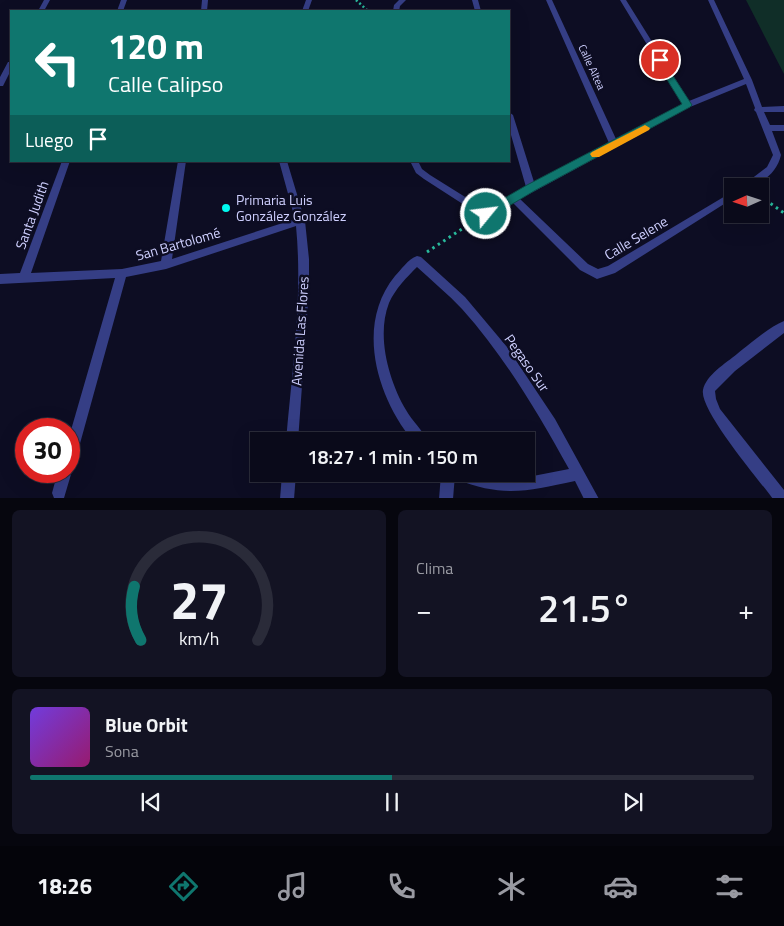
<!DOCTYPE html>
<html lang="es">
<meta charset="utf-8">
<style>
:root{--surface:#0a0a1a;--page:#131323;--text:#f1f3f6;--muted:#999aa2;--line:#2a2b39;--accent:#0f766e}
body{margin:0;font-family:"Titillium Web",sans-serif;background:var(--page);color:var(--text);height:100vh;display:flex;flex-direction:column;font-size:19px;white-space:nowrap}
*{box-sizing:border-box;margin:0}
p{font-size:16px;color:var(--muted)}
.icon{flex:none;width:28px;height:28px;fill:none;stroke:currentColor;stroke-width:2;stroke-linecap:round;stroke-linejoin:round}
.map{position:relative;height:498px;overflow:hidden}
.sheet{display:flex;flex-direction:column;gap:12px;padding:12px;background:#06060e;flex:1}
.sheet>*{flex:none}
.banner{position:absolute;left:10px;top:10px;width:500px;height:152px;border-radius:0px;box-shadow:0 5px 20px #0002,0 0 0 1px var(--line);background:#0f766e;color:#fff;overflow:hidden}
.needle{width:32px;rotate:267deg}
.tools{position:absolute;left:724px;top:178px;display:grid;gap:10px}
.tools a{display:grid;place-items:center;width:45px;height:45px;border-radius:0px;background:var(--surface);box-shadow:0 5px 20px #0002,0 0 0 1px var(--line);font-size:25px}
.speed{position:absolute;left:15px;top:418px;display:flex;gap:10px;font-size:25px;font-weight:700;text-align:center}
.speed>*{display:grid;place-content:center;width:65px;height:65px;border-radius:50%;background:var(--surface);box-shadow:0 5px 20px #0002,0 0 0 1px var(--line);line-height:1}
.speed .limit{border:8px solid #d22;background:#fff;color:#111}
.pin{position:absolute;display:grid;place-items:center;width:42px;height:42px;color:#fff;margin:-21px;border:2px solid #fff;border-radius:50%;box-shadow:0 1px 5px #0007}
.me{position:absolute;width:55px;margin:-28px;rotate:61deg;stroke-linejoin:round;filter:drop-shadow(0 0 4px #0008)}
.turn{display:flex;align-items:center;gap:18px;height:105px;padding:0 15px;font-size:22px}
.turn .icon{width:65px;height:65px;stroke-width:2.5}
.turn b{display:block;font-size:35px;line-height:42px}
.then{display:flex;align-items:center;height:48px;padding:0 15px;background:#0003;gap:10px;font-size:19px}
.big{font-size:38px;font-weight:600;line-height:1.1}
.sheet .widget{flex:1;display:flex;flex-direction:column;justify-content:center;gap:8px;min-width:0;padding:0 18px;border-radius:8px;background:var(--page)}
.sheet .dial{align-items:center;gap:0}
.dial svg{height:130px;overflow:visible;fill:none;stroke:var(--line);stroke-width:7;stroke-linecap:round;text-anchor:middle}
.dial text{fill:var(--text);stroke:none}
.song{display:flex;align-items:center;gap:15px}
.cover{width:60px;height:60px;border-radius:8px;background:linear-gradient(135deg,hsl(260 70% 55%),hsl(320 70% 35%))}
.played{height:5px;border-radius:2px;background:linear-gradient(90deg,var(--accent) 50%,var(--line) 50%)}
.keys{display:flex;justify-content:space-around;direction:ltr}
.heat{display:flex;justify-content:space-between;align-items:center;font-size:28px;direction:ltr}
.sheet .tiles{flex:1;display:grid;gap:12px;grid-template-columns:1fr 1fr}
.widget:last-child{grid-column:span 2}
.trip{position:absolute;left:250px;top:432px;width:285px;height:50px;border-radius:0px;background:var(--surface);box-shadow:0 5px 20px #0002,0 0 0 1px var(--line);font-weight:600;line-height:50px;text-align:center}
.tabs{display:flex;height:80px;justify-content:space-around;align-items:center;background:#04040a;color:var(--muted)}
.tabs .icon{width:35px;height:35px}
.tabs .current{color:var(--accent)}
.tabs b{font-size:22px;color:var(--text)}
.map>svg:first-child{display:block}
.green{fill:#102e28}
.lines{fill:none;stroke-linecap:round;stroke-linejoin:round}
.path-far1{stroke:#28ba9c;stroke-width:2.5;stroke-dasharray:2 2.5;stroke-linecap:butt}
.path{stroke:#28ba9c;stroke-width:3;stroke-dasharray:2.5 4;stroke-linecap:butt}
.street{fill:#353e85;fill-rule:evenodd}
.route{fill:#0f766e;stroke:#0a4d48}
.slow{fill:#f59e0b}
.poi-dot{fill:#00faf0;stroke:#0d0d23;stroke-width:2}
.labels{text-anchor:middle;stroke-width:5;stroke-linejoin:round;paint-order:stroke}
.far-street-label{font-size:11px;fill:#cfd0ff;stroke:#0d0d23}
.poi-label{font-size:14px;fill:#cfd0ff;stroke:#0d0d23;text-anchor:start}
.street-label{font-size:14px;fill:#cfd0ff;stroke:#0d0d23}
</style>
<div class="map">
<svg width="784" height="499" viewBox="0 0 784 499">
<rect width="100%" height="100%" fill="#0d0d23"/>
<path class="green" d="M 746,0 L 784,0 L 784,74 Z"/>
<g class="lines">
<path class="path-far1" d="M 356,0 L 368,11"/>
<g class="path">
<path d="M 760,196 L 784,213"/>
<path d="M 427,252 L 474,221"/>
</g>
<g class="street">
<path d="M 44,0 L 50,0 L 44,11 L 38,11 Z"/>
<path d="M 121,0 L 127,0 L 123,11 L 117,11 Z"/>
<path d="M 202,0 L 208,0 L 207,11 L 201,11 Z"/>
<path d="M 306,0 L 312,0 L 308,11 L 302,11 Z"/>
<path d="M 399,0 L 406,0 L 400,6 L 399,11 L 393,11 L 394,5 Z"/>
<path d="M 472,0 L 478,0 L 481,11 L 475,11 Z"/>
<path d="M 546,0 L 552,0 L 616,139 L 683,104 L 620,0 L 626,0 L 689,101 L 744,79 L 708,0 L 714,0 L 752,80 L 762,107 L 784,106 L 784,112 L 764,112 L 770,125 L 784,125 L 784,131 L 772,131 L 781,155 C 777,173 760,187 742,186 L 767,167 L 773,155 L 756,112 L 754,110 L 755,108 L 746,84 L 690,107 L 520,199 L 588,264 L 598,269 L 608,266 L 732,192 L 732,199 L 615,273 L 597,279 L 580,270 L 513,203 L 486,219 L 424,179 L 416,173 L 410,161 L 418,161 L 422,169 L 430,175 L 486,210 L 526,187 L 509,128 L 509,112 L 513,115 L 534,182 L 609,143 Z"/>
<path d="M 8,62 L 11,62 L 11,70 L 3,86 L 0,86 L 0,77 Z"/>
<path d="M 62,161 L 70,161 L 31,273 L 122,269 L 161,261 L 178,161 L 186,161 L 172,259 L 295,219 L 279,161 L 287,161 L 305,221 L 309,259 L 309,289 L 298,441 L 286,441 C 292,370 303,298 296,226 L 166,269 L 126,277 L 76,458 L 74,463 L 69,464 L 69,437 L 115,278 L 0,284 L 0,274 L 20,273 Z"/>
<path d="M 417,256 L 421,257 L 465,297 L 507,347 L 555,419 L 599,499 L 584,499 L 575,481 C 528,491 503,498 456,479 L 455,475 L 453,499 L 439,499 L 441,474 L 478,474 L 487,476 L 510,478 L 533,476 L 569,469 C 538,413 505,357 462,309 C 448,294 432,281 417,267 C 407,277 395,289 389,303 C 376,336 389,381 406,410 C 412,421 423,430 427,441 L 413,441 C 377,397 355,325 395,276 C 401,270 408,259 417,256 Z"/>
<path d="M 784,321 L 784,333 L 735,371 L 715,391 L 716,399 L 720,409 L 784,490 L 784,499 L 773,499 C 759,480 699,410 703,390 C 706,375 726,363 737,354 C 750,344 769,327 784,321 Z"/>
<path d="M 69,466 L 72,471 L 64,498 L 54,498 L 52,493 L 58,471 L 69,471 Z"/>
<path d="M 282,474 L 296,474 L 294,499 L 280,499 Z"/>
</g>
</g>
<path class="route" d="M 657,59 L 662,59 L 692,105 L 690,107 L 534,191 L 489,218 L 482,218 L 480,214 L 482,211 L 527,185 L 682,104 L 655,60 Z"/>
<path class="slow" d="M 645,125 L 650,128 L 649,130 L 599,157 L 592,157 L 590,154 L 592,152 Z"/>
<circle class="poi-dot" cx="226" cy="208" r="5"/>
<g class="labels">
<g class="far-street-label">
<text transform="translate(592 67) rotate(65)" y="4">Calle Altea</text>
</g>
<g class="poi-label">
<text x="236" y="205">Primaria Luis<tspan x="236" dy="16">González González</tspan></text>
</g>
<g class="street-label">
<text transform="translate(32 215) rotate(-70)" y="5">Santa Judith</text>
<text transform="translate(636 238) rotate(-31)" y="5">Calle Selene</text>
<text transform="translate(178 244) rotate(-16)" y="5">San Bartolomé</text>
<text transform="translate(300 331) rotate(-86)" y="5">Avenida Las Flores</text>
<text transform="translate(527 363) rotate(55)" y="5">Pegaso Sur</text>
</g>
</g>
</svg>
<div class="tools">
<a><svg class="needle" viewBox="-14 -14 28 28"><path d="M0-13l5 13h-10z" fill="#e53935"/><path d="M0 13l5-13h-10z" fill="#999aa2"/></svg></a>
</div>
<div class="speed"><div class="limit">30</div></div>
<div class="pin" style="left:660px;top:60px;background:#d93025"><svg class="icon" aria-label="arrive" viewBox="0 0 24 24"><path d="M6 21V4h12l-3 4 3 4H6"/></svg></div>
<svg class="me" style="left:486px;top:214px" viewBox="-20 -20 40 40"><circle r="17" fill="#0f766e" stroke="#fff" stroke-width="3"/><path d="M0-11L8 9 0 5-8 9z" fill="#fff"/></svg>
<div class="trip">18:27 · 1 min · 150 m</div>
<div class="banner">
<div class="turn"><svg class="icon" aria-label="left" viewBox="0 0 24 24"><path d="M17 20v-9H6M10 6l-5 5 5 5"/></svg><div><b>120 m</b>Calle Calipso</div></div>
<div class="then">Luego<svg class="icon" aria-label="arrive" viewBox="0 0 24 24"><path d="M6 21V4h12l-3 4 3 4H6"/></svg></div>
</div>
</div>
<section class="sheet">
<div class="tiles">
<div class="widget dial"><svg viewBox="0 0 100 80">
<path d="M14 69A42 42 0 1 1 86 69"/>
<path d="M14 69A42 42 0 0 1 10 36" stroke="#0f766e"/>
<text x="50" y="56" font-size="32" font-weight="700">27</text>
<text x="50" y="72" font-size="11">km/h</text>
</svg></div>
<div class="widget"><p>Clima</p>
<div class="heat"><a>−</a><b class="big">21.5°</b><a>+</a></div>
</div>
<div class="widget">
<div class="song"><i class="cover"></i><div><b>Blue Orbit</b><p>Sona</p></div></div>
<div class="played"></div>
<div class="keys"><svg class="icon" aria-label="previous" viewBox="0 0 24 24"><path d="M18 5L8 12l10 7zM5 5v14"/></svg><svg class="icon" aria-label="pause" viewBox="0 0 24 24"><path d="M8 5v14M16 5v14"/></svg><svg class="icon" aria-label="next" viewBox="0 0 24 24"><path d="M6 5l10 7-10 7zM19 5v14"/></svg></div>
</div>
</div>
</section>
<nav class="tabs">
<b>18:26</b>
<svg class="icon current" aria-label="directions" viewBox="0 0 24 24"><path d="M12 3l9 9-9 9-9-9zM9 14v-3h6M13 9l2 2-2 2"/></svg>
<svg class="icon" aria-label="music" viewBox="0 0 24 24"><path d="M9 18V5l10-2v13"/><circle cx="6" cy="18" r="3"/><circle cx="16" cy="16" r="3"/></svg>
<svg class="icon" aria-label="phone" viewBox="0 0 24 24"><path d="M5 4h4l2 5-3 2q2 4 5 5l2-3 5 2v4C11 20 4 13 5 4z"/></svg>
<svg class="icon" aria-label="climate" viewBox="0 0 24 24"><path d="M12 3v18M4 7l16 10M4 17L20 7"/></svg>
<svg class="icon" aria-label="car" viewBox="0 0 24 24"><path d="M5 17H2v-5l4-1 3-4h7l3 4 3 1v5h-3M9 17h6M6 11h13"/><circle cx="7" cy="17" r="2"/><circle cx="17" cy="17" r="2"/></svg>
<svg class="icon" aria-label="filters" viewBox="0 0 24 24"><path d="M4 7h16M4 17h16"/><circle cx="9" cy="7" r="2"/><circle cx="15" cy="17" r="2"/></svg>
</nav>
